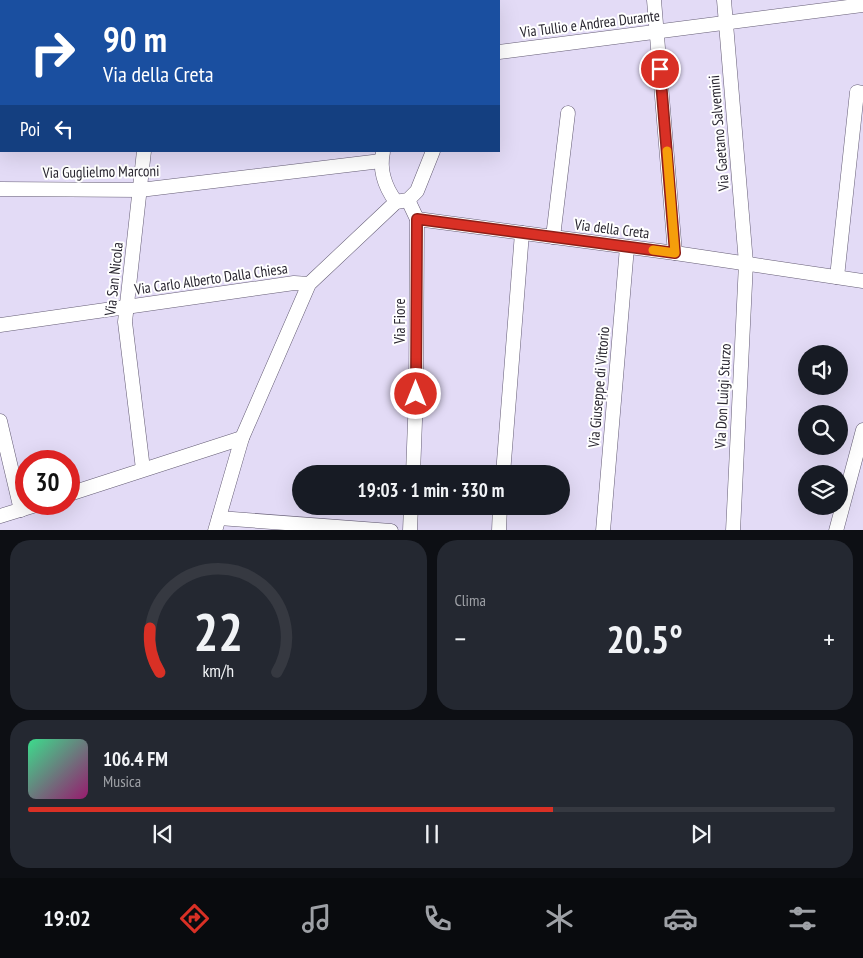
<!DOCTYPE html>
<html lang="it">
<meta charset="utf-8">
<style>
:root{--surface:#171b24;--page:#242831;--text:#f1f3f6;--muted:#9ea1a6;--line:#363941;--accent:#d93025}
body{margin:0;font-family:"PT Sans Narrow",sans-serif;background:var(--page);color:var(--text);height:100vh;display:flex;flex-direction:column;font-size:19px;white-space:nowrap}
*{box-sizing:border-box;margin:0}
p{font-size:16px;color:var(--muted)}
.icon{flex:none;width:28px;height:28px;fill:none;stroke:currentColor;stroke-width:2;stroke-linecap:round;stroke-linejoin:round}
.map{position:relative;height:530px;overflow:hidden}
.panel{display:flex;flex-direction:column;gap:10px;padding:10px;background:#0d0f14;flex:1}
.panel>*{flex:none}
.hud{position:absolute;left:0px;top:0px;width:500px;height:152px;box-shadow:0 5px 20px #0002;background:#1a4fa0;color:#fff;overflow:hidden}
.fabs{position:absolute;left:798px;top:345px;display:grid;gap:10px}
.fabs a{display:grid;place-items:center;width:50px;height:50px;border-radius:50%;background:var(--surface);box-shadow:0 5px 20px #0002;font-size:25px}
.speed{position:absolute;left:15px;top:450px;display:flex;gap:10px;font-size:25px;font-weight:700;text-align:center}
.speed>*{display:grid;place-content:center;width:65px;height:65px;border-radius:50%;background:var(--surface);box-shadow:0 5px 20px #0002;line-height:1}
.speed .limit{border:8px solid #d22;background:#fff;color:#111}
.pin{position:absolute;display:grid;place-items:center;width:42px;height:42px;color:#fff;margin:-21px;border:2px solid #fff;border-radius:50%;box-shadow:0 1px 5px #0007}
.me{position:absolute;width:55px;margin:-28px;rotate:0deg;stroke-linejoin:round;filter:drop-shadow(0 0 4px #0008)}
.turn{display:flex;align-items:center;gap:18px;height:105px;padding:0 20px;font-size:22px}
.turn .icon{width:65px;height:65px;stroke-width:2.5}
.turn b{display:block;font-size:35px;line-height:42px}
.then{display:flex;align-items:center;height:48px;padding:0 20px;background:#0003;gap:10px;font-size:19px}
.big{font-size:38px;font-weight:700;line-height:1.1}
.panel .widget{flex:1;display:flex;flex-direction:column;justify-content:center;gap:8px;min-width:0;padding:0 18px;border-radius:20px;background:var(--page)}
.panel .dial{align-items:center;gap:0}
.dial svg{height:130px;overflow:visible;fill:none;stroke:var(--line);stroke-width:7;stroke-linecap:round;text-anchor:middle}
.dial text{fill:var(--text);stroke:none}
.song{display:flex;align-items:center;gap:15px}
.cover{width:60px;height:60px;border-radius:8px;background:linear-gradient(135deg,hsl(150 70% 55%),hsl(320 70% 35%))}
.played{height:5px;border-radius:2px;background:linear-gradient(90deg,var(--accent) 65%,var(--line) 65%)}
.keys{display:flex;justify-content:space-around;direction:ltr}
.heat{display:flex;justify-content:space-between;align-items:center;font-size:28px;direction:ltr}
.panel .tiles{flex:1;display:grid;gap:10px;grid-template-columns:1fr 1fr}
.widget:last-child{grid-column:span 2}
.trip{position:absolute;left:292px;top:465px;width:278px;height:50px;border-radius:25px;background:var(--surface);box-shadow:0 5px 20px #0002;font-weight:700;line-height:50px;text-align:center}
.tab-bar{display:flex;height:80px;justify-content:space-around;align-items:center;background:#090b0e;color:var(--muted)}
.tab-bar .icon{width:35px;height:35px}
.tab-bar .selected{color:var(--accent)}
.tab-bar b{font-size:22px;color:var(--text)}
.map>svg:first-child{display:block}
.lines{fill:none;stroke-linecap:round;stroke-linejoin:round}
.minor-casing{stroke:#655d75;stroke-width:15}
.minor{stroke:#fff;stroke-width:14}
.route-casing{stroke:#8d1f18;stroke-width:12}
.route{stroke:#d93025;stroke-width:9}
.slow{stroke:#f59e0b;stroke-width:9}
.labels{text-anchor:middle;stroke-width:4;stroke-linejoin:round;paint-order:stroke}
.street-label{font-size:15px;fill:#292630;stroke:#fff}
</style>
<div class="map">
<svg width="863" height="531" viewBox="0 0 863 531">
<rect width="100%" height="100%" fill="#e3dbf6"/>
<g class="lines">
<g class="minor-casing">
<g id="minor">
<path d="M 394,0 L 404,1"/>
<path d="M 654,0 L 675,253"/>
<path d="M 724,0 L 746,263 L 733,531"/>
<path d="M 86,1 L 86,0"/>
<path d="M 165,1 L 165,0"/>
<path d="M 239,1 L 239,0"/>
<path d="M 473,1 L 474,0"/>
<path d="M 499,52 L 863,5"/>
<path d="M 0,99 L 1,99"/>
<path d="M 383,152 C 379,170 385,187 396,202"/>
<path d="M 0,189 L 140,190 L 381,161"/>
<path d="M 408,200 L 417,219 L 416,394 L 413,474"/>
<path d="M 417,219 L 675,253 L 863,281"/>
<path d="M 553,237 L 568,113"/>
<path d="M 837,277 L 857,92 L 863,93"/>
<path d="M 0,325 L 294,283 L 309,284"/>
<path d="M 0,421 L 21,510"/>
<path d="M 143,469 L 125,322 L 144,151"/>
<path d="M 503,474 L 522,233"/>
<path d="M 69,494 L 242,438"/>
<path d="M 0,516 L 39,504"/>
<path d="M 219,518 L 391,531"/>
<path d="M 215,531 L 242,438 L 309,284 L 396,202 L 408,200 L 417,191 L 433,151"/>
<path d="M 410,531 L 411,506"/>
<path d="M 499,531 L 500,506"/>
<path d="M 603,531 L 627,247"/>
<path d="M 836,531 L 863,430"/>
</g>
</g>
<use href="#minor" class="minor"/>
</g>
<g class="lines">
<g class="route-casing">
<path id="route" d="M 416,394 L 417,219 L 675,253 L 660,69"/>
</g>
<use href="#route" class="route"/>
<path class="slow" d="M 653,250 L 675,253 L 667,151"/>
</g>
<g class="labels">
<g class="street-label">
<text transform="translate(590 24) rotate(-7)" y="5">Via Tullio e Andrea Durante</text>
<text transform="translate(719 133) rotate(-95)" y="5">Via Gaetano Salvemini</text>
<text transform="translate(101 172) rotate(-1)" y="5">Via Guglielmo Marconi</text>
<text transform="translate(612 229) rotate(7)" y="5">Via della Creta</text>
<text transform="translate(114 279) rotate(-84)" y="5">Via San Nicola</text>
<text transform="translate(211 279) rotate(-8)" y="5">Via Carlo Alberto Dalla Chiesa</text>
<text transform="translate(400 321) rotate(-90)" y="5">Via Fiore</text>
<text transform="translate(599 387) rotate(-85)" y="5">Via Giuseppe di Vittorio</text>
<text transform="translate(723 396) rotate(-87)" y="5">Via Don Luigi Sturzo</text>
</g>
</g>
</svg>
<div class="fabs">
<a><svg class="icon" aria-label="sound" viewBox="0 0 24 24"><path d="M4 9h4l5-4v14l-5-4H4zM17 9q2 3 0 6"/></svg></a>
<a><svg class="icon" aria-label="search" viewBox="0 0 24 24"><circle cx="10" cy="10" r="6"/><path d="M15 15l6 6"/></svg></a>
<a><svg class="icon" aria-label="layers" viewBox="0 0 24 24"><path d="M12 4l9 5-9 5-9-5zM3 14l9 5 9-5"/></svg></a>
</div>
<div class="speed"><div class="limit">30</div></div>
<div class="pin" style="left:660px;top:69px;background:#d93025"><svg class="icon" aria-label="arrive" viewBox="0 0 24 24"><path d="M6 21V4h12l-3 4 3 4H6"/></svg></div>
<svg class="me" style="left:416px;top:394px" viewBox="-20 -20 40 40"><circle r="17" fill="#d93025" stroke="#fff" stroke-width="3"/><path d="M0-11L8 9 0 5-8 9z" fill="#fff"/></svg>
<div class="trip">19:03 · 1 min · 330 m</div>
<div class="hud">
<div class="turn"><svg class="icon" aria-label="right" viewBox="0 0 24 24"><path d="M7 20v-9h11M14 6l5 5-5 5"/></svg><div><b>90 m</b>Via della Creta</div></div>
<div class="then">Poi<svg class="icon" aria-label="left" viewBox="0 0 24 24"><path d="M17 20v-9H6M10 6l-5 5 5 5"/></svg></div>
</div>
</div>
<section class="panel">
<div class="tiles">
<div class="widget dial"><svg viewBox="0 0 100 80">
<path d="M14 69A42 42 0 1 1 86 69"/>
<path d="M14 69A42 42 0 0 1 8 42" stroke="#d93025"/>
<text x="50" y="56" font-size="32" font-weight="700">22</text>
<text x="50" y="72" font-size="11">km/h</text>
</svg></div>
<div class="widget"><p>Clima</p>
<div class="heat"><a>−</a><b class="big">20.5°</b><a>+</a></div>
</div>
<div class="widget">
<div class="song"><i class="cover"></i><div><b>106.4 FM</b><p>Musica</p></div></div>
<div class="played"></div>
<div class="keys"><svg class="icon" aria-label="previous" viewBox="0 0 24 24"><path d="M18 5L8 12l10 7zM5 5v14"/></svg><svg class="icon" aria-label="pause" viewBox="0 0 24 24"><path d="M8 5v14M16 5v14"/></svg><svg class="icon" aria-label="next" viewBox="0 0 24 24"><path d="M6 5l10 7-10 7zM19 5v14"/></svg></div>
</div>
</div>
</section>
<nav class="tab-bar">
<b>19:02</b>
<svg class="icon selected" aria-label="directions" viewBox="0 0 24 24"><path d="M12 3l9 9-9 9-9-9zM9 14v-3h6M13 9l2 2-2 2"/></svg>
<svg class="icon" aria-label="music" viewBox="0 0 24 24"><path d="M9 18V5l10-2v13"/><circle cx="6" cy="18" r="3"/><circle cx="16" cy="16" r="3"/></svg>
<svg class="icon" aria-label="phone" viewBox="0 0 24 24"><path d="M5 4h4l2 5-3 2q2 4 5 5l2-3 5 2v4C11 20 4 13 5 4z"/></svg>
<svg class="icon" aria-label="climate" viewBox="0 0 24 24"><path d="M12 3v18M4 7l16 10M4 17L20 7"/></svg>
<svg class="icon" aria-label="car" viewBox="0 0 24 24"><path d="M5 17H2v-5l4-1 3-4h7l3 4 3 1v5h-3M9 17h6M6 11h13"/><circle cx="7" cy="17" r="2"/><circle cx="17" cy="17" r="2"/></svg>
<svg class="icon" aria-label="filters" viewBox="0 0 24 24"><path d="M4 7h16M4 17h16"/><circle cx="9" cy="7" r="2"/><circle cx="15" cy="17" r="2"/></svg>
</nav>
